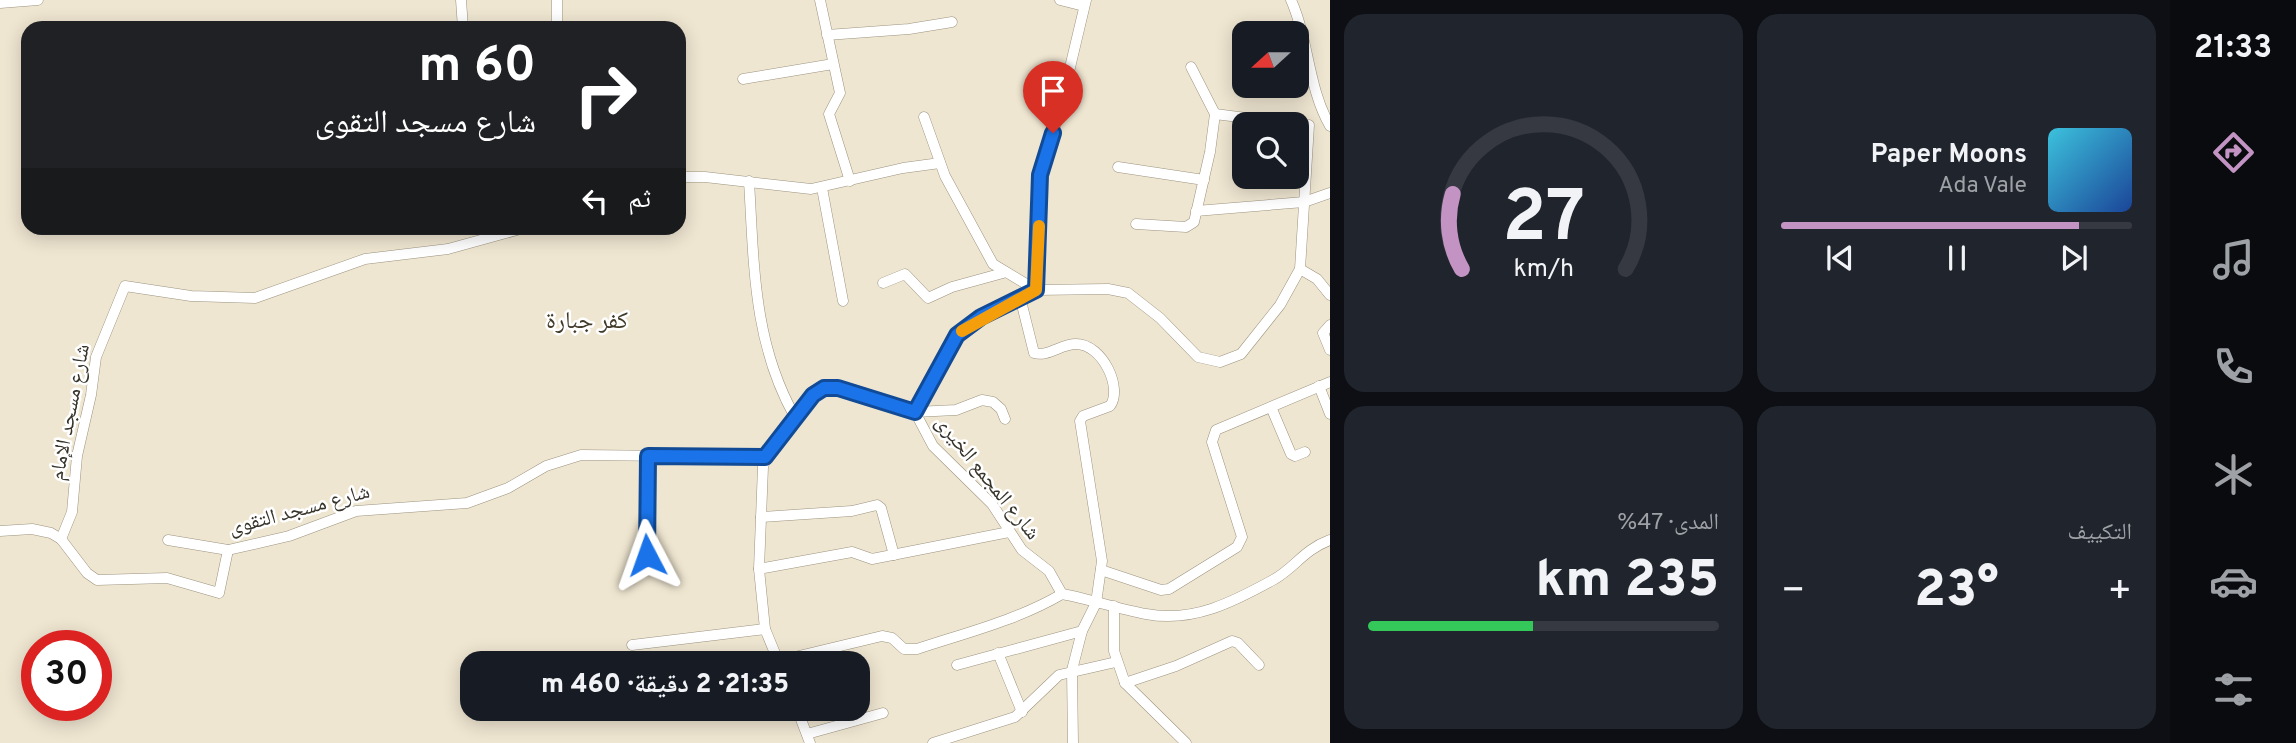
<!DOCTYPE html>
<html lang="ar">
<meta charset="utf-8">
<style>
:root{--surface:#171b24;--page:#20242c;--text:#f1f3f6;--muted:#9ea1a6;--line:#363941;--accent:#c293c3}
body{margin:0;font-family:Overpass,"Noto Naskh Arabic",sans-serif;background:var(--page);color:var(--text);direction:rtl;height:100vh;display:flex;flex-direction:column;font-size:26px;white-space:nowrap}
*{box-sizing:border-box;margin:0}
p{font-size:23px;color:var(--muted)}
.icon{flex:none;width:38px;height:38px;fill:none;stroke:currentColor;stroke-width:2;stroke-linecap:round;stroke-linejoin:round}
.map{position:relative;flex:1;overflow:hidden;direction:ltr}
.drawer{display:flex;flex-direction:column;gap:14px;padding:14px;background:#0d0f14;width:840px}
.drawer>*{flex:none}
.hud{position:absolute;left:21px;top:21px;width:665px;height:214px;border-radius:21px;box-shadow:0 4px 18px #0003;direction:rtl;background:#202124;color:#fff;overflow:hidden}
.needle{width:46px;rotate:249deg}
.buttons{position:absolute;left:1232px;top:21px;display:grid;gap:14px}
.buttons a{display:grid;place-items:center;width:77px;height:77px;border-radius:14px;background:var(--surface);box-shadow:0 4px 18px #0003;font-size:35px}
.speed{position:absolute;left:21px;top:630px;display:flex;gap:14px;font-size:35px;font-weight:700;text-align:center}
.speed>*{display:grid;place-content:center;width:91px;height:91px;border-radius:50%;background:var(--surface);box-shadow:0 4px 18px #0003;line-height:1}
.speed .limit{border:10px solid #d22;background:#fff;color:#111}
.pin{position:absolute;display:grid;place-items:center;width:60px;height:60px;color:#fff;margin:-72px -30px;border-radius:50% 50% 50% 0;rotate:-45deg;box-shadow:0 0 7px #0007}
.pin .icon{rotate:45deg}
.me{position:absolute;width:77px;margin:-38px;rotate:356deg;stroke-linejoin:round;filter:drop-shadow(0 0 5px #0008)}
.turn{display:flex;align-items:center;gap:24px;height:147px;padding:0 35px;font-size:32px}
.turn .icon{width:91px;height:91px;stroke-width:2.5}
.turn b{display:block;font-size:49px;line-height:60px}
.then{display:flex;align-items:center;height:66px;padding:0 35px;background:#0003;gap:14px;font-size:26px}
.big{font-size:52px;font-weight:800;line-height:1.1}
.drawer .tile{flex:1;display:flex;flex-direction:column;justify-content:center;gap:10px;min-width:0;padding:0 24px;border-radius:21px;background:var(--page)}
.drawer .dial{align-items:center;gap:0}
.dial svg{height:182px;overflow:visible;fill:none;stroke:var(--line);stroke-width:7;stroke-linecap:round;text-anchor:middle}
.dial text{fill:var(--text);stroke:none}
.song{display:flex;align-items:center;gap:21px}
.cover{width:84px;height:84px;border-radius:10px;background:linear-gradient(135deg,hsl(190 70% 55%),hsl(220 70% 35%))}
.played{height:7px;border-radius:4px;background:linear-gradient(90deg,var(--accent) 85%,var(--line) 85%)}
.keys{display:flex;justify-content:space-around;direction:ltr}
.heat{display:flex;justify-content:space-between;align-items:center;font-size:38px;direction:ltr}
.charge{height:10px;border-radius:5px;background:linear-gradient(90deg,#34c759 47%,var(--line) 0)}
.drawer .tiles{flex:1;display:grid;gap:14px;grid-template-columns:repeat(2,1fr)}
.trip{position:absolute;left:460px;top:651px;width:410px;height:70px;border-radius:21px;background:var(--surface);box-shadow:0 4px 18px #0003;font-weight:800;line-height:70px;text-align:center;direction:rtl}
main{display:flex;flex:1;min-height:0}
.tabs{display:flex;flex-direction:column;width:126px;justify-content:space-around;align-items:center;background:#090b0e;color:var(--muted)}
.tabs .icon{width:49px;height:49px}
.tabs .on{color:var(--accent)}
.tabs b{font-size:32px;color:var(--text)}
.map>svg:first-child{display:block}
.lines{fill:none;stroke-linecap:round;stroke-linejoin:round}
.street-casing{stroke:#9c937f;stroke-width:11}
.street{stroke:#fff;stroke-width:10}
.route-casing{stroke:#114b97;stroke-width:18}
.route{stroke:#1a73e8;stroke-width:12}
.slow{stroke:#f59e0b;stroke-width:12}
.labels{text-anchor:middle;stroke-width:5;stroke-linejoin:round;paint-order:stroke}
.street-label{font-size:21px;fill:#37342b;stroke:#fff}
.quarter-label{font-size:24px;fill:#423a29;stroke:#fff}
</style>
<main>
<nav class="tabs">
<b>21:33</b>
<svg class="icon on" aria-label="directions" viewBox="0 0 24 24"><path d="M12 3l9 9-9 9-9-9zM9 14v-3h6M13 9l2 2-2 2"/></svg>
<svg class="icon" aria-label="music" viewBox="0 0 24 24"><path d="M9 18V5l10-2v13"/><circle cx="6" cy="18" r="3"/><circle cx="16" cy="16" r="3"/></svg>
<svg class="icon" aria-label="phone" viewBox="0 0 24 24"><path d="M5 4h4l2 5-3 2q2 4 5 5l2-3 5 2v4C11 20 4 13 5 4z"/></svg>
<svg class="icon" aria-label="climate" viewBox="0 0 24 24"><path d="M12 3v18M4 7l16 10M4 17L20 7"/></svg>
<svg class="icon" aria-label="car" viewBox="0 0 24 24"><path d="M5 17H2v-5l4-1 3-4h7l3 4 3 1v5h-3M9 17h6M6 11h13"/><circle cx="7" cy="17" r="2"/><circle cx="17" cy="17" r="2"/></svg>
<svg class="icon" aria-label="filters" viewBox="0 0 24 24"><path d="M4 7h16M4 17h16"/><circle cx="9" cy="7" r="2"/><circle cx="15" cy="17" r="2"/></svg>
</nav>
<section class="drawer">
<div class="tiles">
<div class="tile">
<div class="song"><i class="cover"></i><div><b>Paper Moons</b><p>Ada Vale</p></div></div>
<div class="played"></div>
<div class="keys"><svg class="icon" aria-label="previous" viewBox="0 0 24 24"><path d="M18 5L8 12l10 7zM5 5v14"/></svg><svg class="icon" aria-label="pause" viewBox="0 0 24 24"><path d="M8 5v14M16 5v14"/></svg><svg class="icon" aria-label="next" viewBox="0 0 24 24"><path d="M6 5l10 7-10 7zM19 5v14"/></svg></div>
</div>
<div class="tile dial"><svg viewBox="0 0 100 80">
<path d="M14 69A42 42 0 1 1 86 69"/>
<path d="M14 69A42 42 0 0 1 10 36" stroke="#c293c3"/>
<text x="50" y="56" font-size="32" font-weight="700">27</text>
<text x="50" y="72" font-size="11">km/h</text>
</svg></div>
<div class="tile"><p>التكييف</p>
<div class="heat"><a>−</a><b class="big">23°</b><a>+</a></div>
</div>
<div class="tile"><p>المدى · 47%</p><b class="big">235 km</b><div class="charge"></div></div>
</div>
</section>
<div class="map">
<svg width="1330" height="743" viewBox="0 0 1330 743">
<rect width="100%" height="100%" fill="#efe6d1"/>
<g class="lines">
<g class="street-casing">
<g id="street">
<path d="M 461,0 L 463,28"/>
<path d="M 820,0 L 840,93 L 829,114 L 850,181"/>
<path d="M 1060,0 L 1084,6"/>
<path d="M 1291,0 C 1309,40 1308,88 1330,126"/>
<path d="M 0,3 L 38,0"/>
<path d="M 557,28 L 557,0"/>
<path d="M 827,35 L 909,29 L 952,22"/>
<path d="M 743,79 L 833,64"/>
<path d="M 1215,114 L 1293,124"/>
<path d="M 924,117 L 945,176 L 993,264 L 1036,290 L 1042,162 L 1058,118 L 1086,0"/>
<path d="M 1118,167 L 1204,180"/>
<path d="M 679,177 L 705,177 L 811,189 L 903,168 L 940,163"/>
<path d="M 749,181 C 754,264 753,343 795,417"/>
<path d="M 822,188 L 843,301"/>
<path d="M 1196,211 L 1304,202 L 1330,193"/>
<path d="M 1136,224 L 1186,227 L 1194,222 L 1210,152 L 1215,114 L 1191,67"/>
<path d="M 1300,269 L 1317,279 L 1330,295"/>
<path d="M 883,283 L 905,274 L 928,298 L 952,287 L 1003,273"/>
<path d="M 1020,297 L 1034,353 C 1048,357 1061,344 1076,344 C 1103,344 1123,389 1110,406 L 1083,416 L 1080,421 L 1102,561 L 1096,603 L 1082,631 L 1072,670 L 1073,743"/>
<path d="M 1330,325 L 1323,333 L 1330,350"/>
<path d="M 1319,386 L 1330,414"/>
<path d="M 1271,407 L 1291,454 L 1295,456 L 1305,452"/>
<path d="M 915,412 L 957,335 L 981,317 L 1036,290 L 1108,289 L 1128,293 L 1160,318 L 1198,357 L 1220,362 L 1241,354 L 1280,305 L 1300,269 L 1309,125"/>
<path d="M 915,412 L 933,446 L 992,504 L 1022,550 L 1049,571 L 1062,594"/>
<path d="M 761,517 L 852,511 L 877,505 L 881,508 L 894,555"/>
<path d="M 0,531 L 32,529 L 51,533 L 61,539 L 87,573 L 97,580 L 167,578 L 219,593 L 228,550"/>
<path d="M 61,539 L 72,512 L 77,456 L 91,395 L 96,357 L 125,286 L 191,296 L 255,298 L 365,259 L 448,249 L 524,228"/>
<path d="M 168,540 L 228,550 L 289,536 L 356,511 L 467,503 L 508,488 L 546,466 L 581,455 L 765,457"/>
<path d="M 647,555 L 645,522 L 648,455"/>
<path d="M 759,569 L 852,552 L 872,559 L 1009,532"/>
<path d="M 1101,570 L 1161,590 L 1169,589 L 1237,547 L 1242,537 L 1212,442 L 1216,430 L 1330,382"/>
<path d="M 1114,606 L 1114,651 L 1125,683 L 1186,743"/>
<path d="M 632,645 L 765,629"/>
<path d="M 998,653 L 1022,712"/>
<path d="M 778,661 L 882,636 L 892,638 L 904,649 L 917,649 C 965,633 1018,620 1062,594 C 1090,599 1118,609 1146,614 C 1193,623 1233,602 1273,580 C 1295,568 1303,550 1330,540"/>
<path d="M 779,663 L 765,629 L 759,569 L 763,467 L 768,450 L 813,395 L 831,387 L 915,412 L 956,410 L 982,400 L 993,402 L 1001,409 L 1005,419"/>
<path d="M 957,665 L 1082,631"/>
<path d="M 1125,683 L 1176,666 L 1232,641 L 1238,643 L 1259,665"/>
<path d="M 797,709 L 810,743"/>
<path d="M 807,734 L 883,713"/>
<path d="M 933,743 L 1015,717 L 1059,675 L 1116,662"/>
</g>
</g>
<use href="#street" class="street"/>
</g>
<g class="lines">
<g class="route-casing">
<path id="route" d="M 647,555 L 648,456 L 765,457 L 813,395 L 824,388 L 838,388 L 915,412 L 957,335 L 981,317 L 1036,290 L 1040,175 L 1053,133"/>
</g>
<use href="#route" class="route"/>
<path class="slow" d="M 962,331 L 1036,290 L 1039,226"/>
</g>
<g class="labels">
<g class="street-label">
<text transform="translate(69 412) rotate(-79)" y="7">شارع مسجد الإمام</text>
<text transform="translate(988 477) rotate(51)" y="7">شارع المجمع الخيرى</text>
<text transform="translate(299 509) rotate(-15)" y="7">شارع مسجد التقوى</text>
</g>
<g class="quarter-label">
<text x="587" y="328">كفر جبارة</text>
</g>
</g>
</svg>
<div class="buttons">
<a><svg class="needle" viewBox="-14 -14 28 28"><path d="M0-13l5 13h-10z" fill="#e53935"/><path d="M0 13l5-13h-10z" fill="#9ea1a6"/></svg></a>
<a><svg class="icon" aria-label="search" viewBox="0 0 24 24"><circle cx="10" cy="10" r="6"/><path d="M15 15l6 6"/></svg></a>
</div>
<div class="speed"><div class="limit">30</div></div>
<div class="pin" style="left:1053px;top:133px;background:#d93025"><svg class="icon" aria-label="arrive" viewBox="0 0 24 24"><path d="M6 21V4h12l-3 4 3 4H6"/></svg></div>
<svg class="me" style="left:647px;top:555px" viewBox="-20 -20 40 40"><path d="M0-17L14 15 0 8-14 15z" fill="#1a73e8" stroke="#fff" stroke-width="4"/></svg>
<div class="trip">21:35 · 2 دقيقة · 460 m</div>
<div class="hud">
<div class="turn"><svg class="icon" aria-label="right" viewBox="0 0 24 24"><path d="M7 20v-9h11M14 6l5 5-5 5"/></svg><div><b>60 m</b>شارع مسجد التقوى</div></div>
<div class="then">ثم<svg class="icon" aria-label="left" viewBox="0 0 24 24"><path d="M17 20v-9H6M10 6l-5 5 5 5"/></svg></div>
</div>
</div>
</main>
